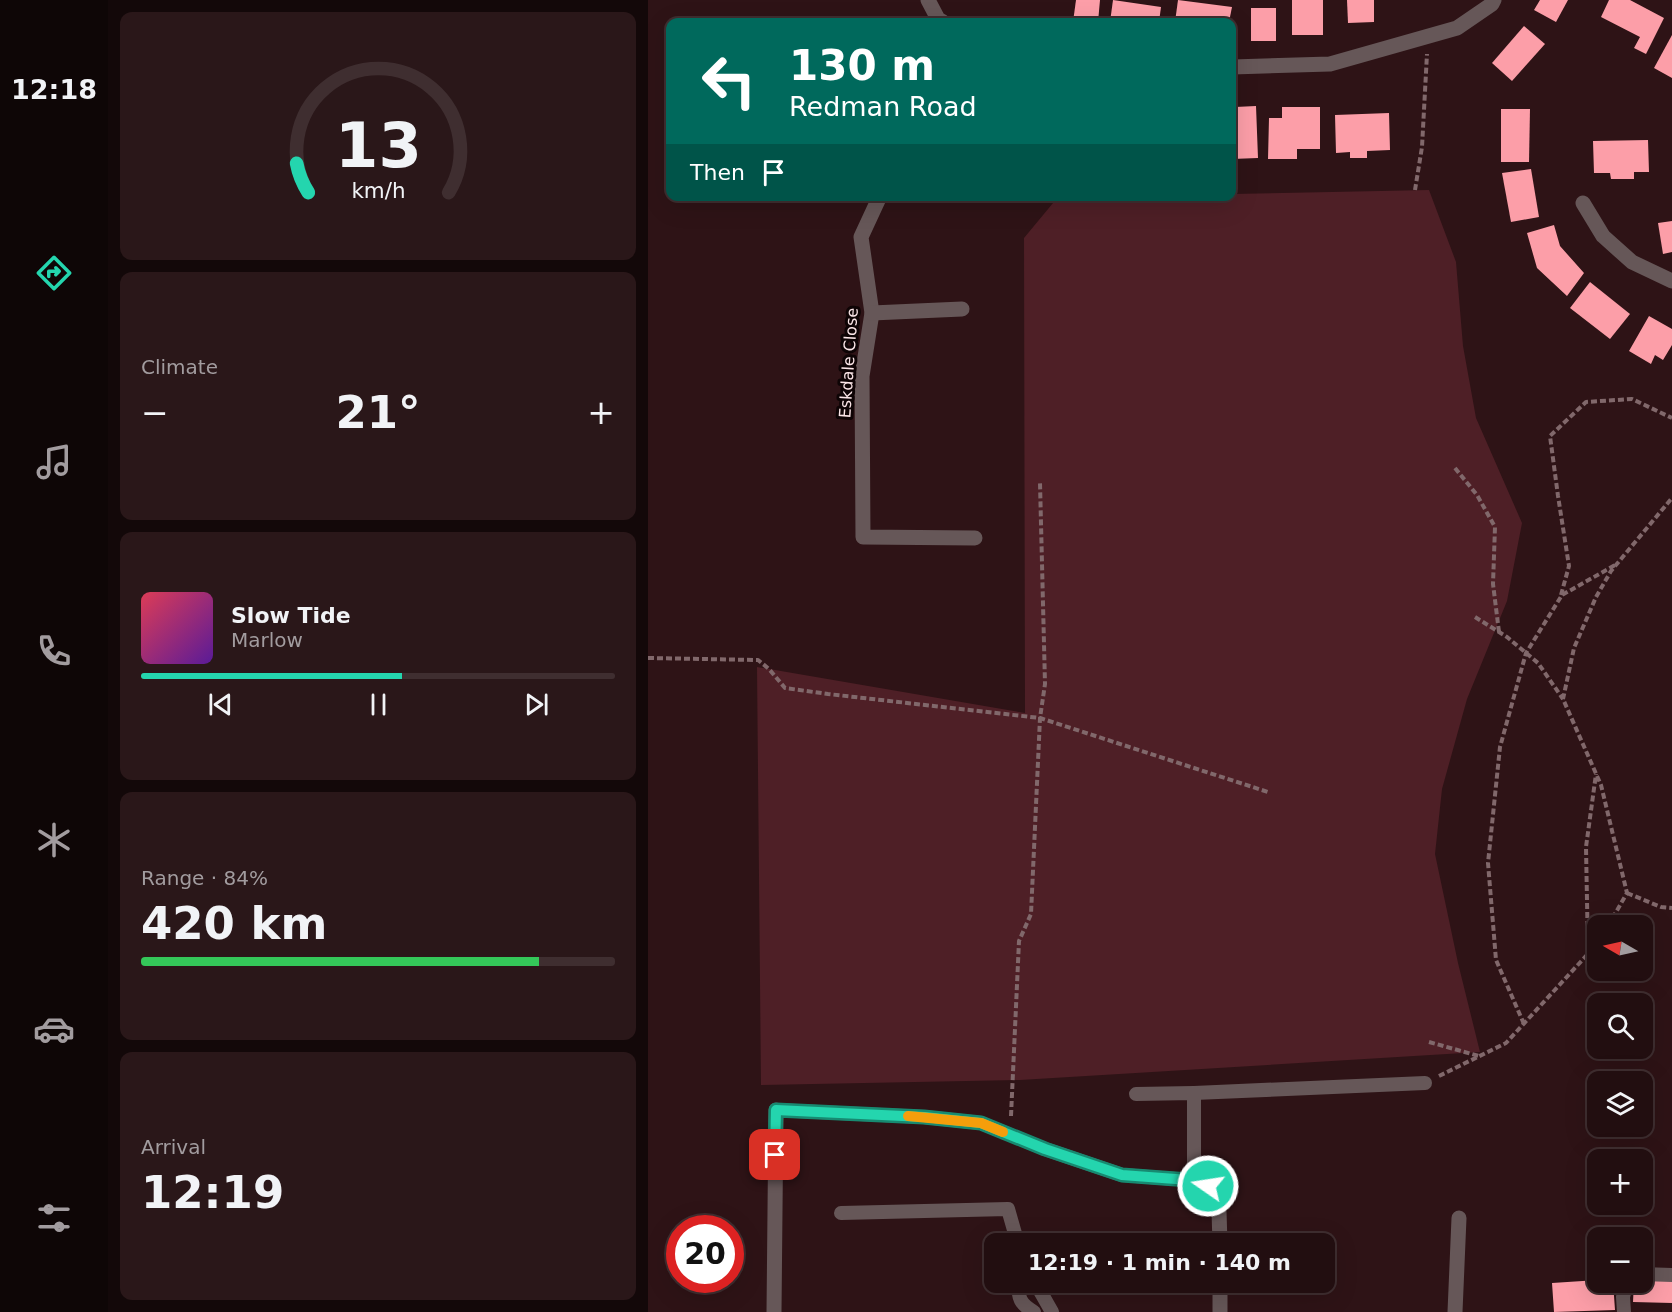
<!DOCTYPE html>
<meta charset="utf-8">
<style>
:root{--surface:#220e10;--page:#2a1719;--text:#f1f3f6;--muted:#a29c9f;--line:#3f2e30;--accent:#24d5ae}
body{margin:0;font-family:"DejaVu Sans",sans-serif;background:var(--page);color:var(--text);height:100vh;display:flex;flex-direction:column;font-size:22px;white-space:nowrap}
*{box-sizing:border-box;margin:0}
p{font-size:20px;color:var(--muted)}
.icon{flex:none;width:33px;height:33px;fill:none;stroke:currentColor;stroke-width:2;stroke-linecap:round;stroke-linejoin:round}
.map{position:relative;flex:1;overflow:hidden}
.details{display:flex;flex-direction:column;gap:12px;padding:12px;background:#130809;width:540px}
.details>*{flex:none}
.guide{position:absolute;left:18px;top:18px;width:570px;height:183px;border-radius:12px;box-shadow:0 6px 24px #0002,0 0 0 2px var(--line);background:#00695c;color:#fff;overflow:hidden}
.needle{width:39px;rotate:279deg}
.fabs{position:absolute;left:939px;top:915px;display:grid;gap:12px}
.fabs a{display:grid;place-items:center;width:66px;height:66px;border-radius:12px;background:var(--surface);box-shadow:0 6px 24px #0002,0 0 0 2px var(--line);font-size:30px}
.speed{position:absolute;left:18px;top:1215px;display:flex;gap:12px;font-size:30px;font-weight:700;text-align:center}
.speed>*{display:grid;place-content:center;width:78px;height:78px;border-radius:50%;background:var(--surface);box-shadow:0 6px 24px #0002,0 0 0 2px var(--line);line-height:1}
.speed .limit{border:9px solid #d22;background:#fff;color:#111}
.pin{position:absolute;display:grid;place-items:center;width:51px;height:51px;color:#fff;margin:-26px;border-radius:12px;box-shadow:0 3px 9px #0006}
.me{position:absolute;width:66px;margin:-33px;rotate:283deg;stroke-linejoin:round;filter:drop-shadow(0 0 4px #0008)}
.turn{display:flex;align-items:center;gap:21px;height:126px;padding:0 24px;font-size:27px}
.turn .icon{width:78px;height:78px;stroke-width:2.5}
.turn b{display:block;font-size:42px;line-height:51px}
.then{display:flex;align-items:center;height:57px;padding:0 24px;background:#0003;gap:12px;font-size:22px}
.big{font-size:45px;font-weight:800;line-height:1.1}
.details .widget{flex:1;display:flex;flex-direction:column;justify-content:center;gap:9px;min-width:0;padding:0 21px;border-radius:12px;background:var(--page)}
.details .dial{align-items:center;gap:0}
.dial svg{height:156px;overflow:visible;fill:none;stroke:var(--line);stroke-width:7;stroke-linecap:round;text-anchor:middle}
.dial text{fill:var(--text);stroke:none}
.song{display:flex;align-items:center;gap:18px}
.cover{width:72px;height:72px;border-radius:9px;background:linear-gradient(135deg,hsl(350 70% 55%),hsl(270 70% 35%))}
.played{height:6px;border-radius:3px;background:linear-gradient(90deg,var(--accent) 55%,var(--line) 55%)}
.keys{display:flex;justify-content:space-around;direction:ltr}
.heat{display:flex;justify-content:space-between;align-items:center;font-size:33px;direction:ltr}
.charge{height:9px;border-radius:4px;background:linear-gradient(90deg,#34c759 84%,var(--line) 0)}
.trip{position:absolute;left:336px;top:1233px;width:351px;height:60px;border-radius:12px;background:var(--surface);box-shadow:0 6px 24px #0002,0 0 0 2px var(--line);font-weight:800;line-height:60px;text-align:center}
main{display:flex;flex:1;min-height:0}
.dock{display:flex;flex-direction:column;width:108px;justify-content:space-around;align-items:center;background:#0e0606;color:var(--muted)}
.dock .icon{width:42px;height:42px}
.dock .on{color:var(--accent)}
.dock b{font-size:27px;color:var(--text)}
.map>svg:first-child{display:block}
.green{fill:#4e1f26}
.building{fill:#fc9ea8}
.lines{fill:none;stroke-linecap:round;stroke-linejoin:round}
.path{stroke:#81686b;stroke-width:4;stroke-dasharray:6 3;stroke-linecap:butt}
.service{stroke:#665758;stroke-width:14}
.minor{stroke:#665758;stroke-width:15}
.route-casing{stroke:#178a71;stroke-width:15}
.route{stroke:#24d5ae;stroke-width:10}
.slow{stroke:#f59e0b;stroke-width:10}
.labels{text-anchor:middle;stroke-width:6;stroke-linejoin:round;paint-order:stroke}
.street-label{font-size:16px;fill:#fbe6e8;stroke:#0e0405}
</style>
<main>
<nav class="dock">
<b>12:18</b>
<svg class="icon on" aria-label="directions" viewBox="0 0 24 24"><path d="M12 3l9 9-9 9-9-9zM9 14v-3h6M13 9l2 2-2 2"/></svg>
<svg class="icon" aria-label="music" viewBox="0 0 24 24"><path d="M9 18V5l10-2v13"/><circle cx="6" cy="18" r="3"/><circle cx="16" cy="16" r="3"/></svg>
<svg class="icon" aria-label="phone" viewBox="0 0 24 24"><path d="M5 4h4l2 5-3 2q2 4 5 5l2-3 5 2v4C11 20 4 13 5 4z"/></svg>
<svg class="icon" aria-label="climate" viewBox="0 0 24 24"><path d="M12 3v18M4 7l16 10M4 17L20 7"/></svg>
<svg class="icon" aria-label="car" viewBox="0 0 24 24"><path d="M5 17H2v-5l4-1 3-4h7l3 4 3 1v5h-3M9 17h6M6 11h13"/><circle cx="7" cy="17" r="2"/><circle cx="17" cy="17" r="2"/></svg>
<svg class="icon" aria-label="filters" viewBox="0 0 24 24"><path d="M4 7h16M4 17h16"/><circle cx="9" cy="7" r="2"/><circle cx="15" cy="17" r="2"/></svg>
</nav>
<section class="details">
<div class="widget dial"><svg viewBox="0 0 100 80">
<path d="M14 69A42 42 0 1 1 86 69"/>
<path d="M14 69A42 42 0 0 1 8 54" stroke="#24d5ae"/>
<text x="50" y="56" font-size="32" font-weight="700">13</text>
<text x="50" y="72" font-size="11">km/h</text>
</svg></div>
<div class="widget"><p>Climate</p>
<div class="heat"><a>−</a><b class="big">21°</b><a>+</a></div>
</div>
<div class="widget">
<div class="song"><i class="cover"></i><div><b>Slow Tide</b><p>Marlow</p></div></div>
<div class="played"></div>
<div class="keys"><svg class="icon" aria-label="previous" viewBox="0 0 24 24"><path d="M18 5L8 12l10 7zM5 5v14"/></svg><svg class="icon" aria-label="pause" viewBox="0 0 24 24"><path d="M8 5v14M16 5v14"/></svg><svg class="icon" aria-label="next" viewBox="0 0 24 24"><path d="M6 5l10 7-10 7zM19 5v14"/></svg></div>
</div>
<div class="widget"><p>Range · 84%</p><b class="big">420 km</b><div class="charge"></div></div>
<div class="widget"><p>Arrival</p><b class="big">12:19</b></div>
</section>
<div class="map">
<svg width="1024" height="1312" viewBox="0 0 1024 1312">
<rect width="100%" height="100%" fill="#2e1316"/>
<path class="green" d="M 781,190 L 808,262 L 815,346 L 828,418 L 874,523 L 859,601 L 819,699 L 794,789 L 787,854 L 810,963 L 832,1052 L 372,1080 L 113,1085 L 109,667 L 377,713 L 376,238 L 410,197 L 584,196 L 584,194 Z"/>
<g class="building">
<path d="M 428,0 L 452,0 L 450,22 L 425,22 Z"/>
<path d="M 465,0 L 513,7 L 511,22 L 462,22 Z"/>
<path d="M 530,0 L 584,7 L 581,22 L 527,22 Z"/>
<rect x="644" y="0" width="31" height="35"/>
<path d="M 699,0 L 726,0 L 726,22 L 700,23 Z"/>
<path d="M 892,0 L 920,0 L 908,22 L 886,10 Z"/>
<path d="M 961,0 L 982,0 L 1016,18 L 998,54 L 986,48 L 992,37 L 953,17 Z"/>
<rect x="603" y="8" width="25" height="33"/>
<path d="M 876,26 L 897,44 L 864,81 L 844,63 Z"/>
<path d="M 1024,35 L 1024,78 L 1006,68 Z"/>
<path d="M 608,106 L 610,158 L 584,159 L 584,121 L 588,121 L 587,107 Z"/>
<path d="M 634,107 L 672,107 L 672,149 L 649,149 L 649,159 L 620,159 L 621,118 L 634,118 Z"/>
<path d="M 853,109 L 882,109 L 881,162 L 853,162 Z"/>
<path d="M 741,113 L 742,150 L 719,151 L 719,158 L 702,158 L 702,152 L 688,153 L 687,115 Z"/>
<path d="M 1000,140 L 1001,172 L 986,172 L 986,179 L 963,179 L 962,173 L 946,173 L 945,141 Z"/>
<path d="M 883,169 L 891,217 L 863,222 L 854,173 Z"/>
<path d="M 1024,221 L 1024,252 L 1015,254 L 1010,223 Z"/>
<path d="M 906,225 L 912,246 L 936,273 L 919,296 L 889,268 L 879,233 Z"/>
<path d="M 942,282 L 982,314 L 962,339 L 922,308 Z"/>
<path d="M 1001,316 L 1024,329 L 1024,345 L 1015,360 L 1007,355 L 1003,364 L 981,351 Z"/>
<path d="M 994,1279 L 1024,1280 L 1024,1303 L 985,1302 L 986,1282 L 994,1282 Z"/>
<path d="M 950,1280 L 950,1282 L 965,1282 L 967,1310 L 906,1312 L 904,1283 Z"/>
</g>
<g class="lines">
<g class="path">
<path d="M 767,190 L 774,147 L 779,54"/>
<path d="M 807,468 L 829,495 L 847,527 L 845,584 L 851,632"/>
<path d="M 913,595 L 921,566 L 910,496 L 902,436 L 938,402 L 984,399 L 1024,418"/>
<path d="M 827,617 L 859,637 L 890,663 L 915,699"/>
<path d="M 0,658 L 110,660 L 121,669 L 137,688 L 180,694 L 392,718 L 620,792"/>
<path d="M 979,893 L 1013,907 L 1024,908"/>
<path d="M 960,926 L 979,893 L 953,785 L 915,699 L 926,648 L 948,597 L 963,571 L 1024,498"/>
<path d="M 940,954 L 938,847 L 948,774"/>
<path d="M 876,1024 L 848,960 L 840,863 L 852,747 L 878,653 L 914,595 L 969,564"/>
<path d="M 781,1042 L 831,1056"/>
<path d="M 791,1076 L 858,1043 L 950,943"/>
<path d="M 363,1116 L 371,941 L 383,914 L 392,718 L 397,684 L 392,483"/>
</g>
<g class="service">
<path d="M 546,1093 L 777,1083"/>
<path d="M 488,1094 L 546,1093 L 546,1181"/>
<path d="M 128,1110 L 276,1117 L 333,1123 L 397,1149 L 474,1175 L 541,1180 L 554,1183 L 560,1186 L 566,1192 L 571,1211"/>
<path d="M 193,1213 L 360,1209 L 370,1244"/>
<path d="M 994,1274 L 1024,1275"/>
<path d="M 370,1282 C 370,1298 372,1304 386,1312"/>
<path d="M 387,1282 L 404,1312"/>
<path d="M 976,1312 L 975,1297 L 979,1282"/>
</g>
<g class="minor">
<path d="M 280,0 L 290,19 L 295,22"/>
<path d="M 584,67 L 682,64 L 809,28 L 844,4 L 846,0"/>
<path d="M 232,196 L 213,237 L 224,313 L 214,376 L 215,537 L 327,538"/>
<path d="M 935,203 L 955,236 L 984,262 L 1024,281"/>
<path d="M 224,313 L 314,309"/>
<path d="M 571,1211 L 572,1244"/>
<path d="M 572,1282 L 572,1312"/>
<path d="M 126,1312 L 128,1110"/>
<path d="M 807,1312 L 811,1218"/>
</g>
</g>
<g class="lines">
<g class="route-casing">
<path id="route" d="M 127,1155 L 128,1110 L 276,1117 L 333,1123 L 397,1149 L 474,1175 L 541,1180 L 554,1183 L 560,1186"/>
</g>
<use href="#route" class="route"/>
<path class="slow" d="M 260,1116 L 333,1123 L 355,1132"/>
</g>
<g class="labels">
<g class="street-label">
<text transform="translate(200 363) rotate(-86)" y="6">Eskdale Close</text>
</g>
</g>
</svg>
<div class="fabs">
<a><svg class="needle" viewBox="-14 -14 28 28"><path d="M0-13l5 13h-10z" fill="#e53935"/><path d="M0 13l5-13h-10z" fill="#a29c9f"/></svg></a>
<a><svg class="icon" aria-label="search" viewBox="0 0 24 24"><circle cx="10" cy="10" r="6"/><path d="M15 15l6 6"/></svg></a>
<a><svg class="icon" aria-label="layers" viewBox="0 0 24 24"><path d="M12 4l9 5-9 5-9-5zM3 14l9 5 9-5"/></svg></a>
<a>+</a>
<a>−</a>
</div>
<div class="speed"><div class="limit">20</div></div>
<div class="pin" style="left:127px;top:1155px;background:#d93025"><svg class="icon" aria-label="arrive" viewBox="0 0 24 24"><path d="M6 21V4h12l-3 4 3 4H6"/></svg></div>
<svg class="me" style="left:560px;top:1186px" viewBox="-20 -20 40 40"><circle r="17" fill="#24d5ae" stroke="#fff" stroke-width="3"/><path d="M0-11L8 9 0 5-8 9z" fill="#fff"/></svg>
<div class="trip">12:19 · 1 min · 140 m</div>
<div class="guide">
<div class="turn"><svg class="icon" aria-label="left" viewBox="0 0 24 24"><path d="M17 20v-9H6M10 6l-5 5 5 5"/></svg><div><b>130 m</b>Redman Road</div></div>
<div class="then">Then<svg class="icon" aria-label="arrive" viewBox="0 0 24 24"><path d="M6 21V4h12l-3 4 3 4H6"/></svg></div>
</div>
</div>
</main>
